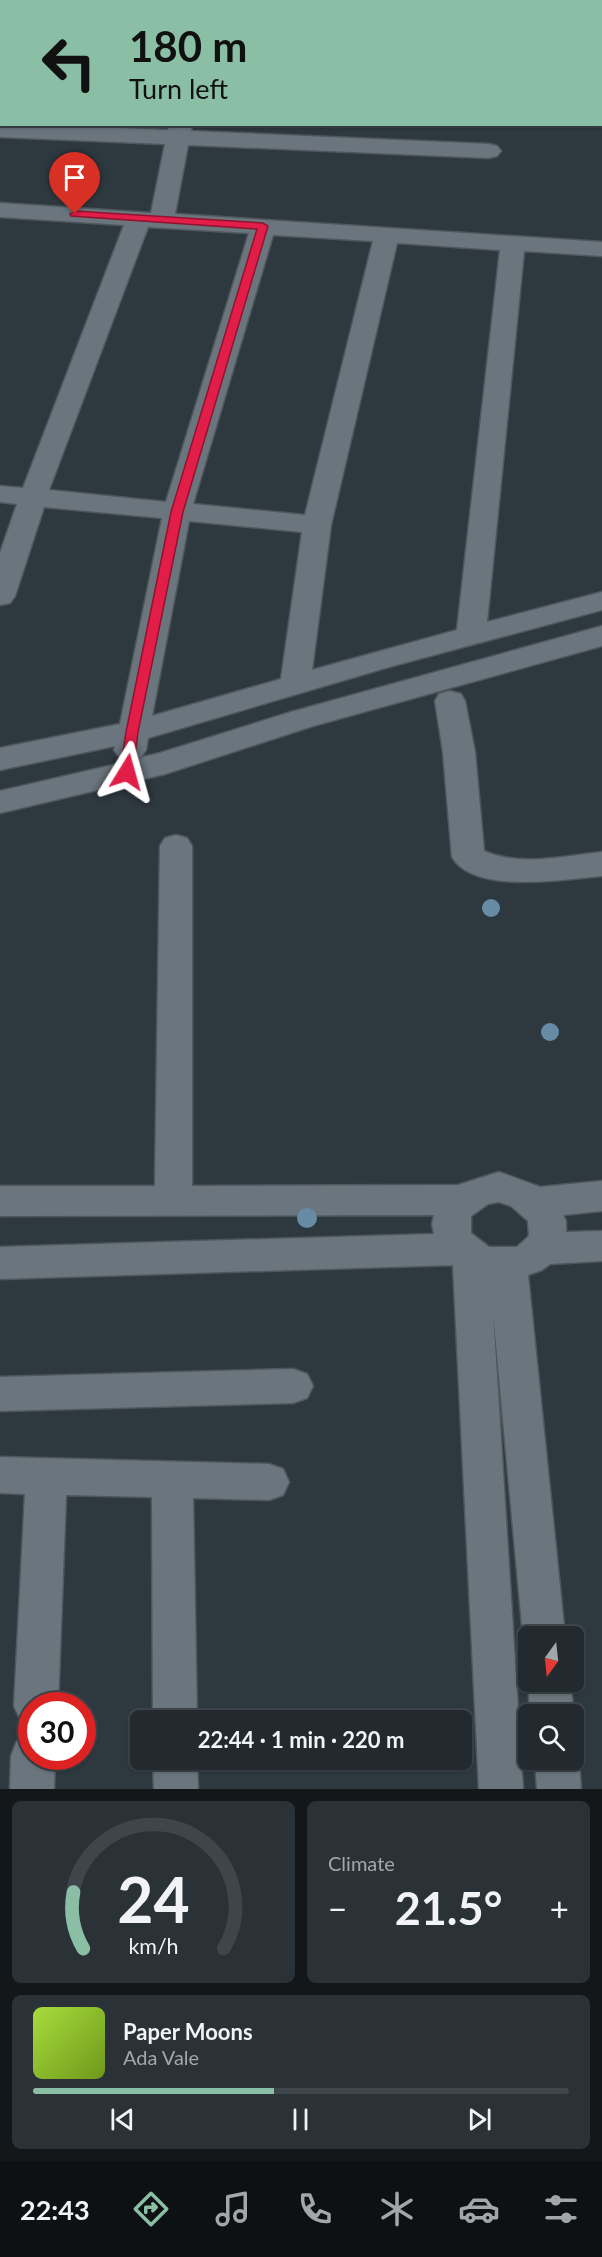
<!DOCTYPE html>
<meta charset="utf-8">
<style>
:root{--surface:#222a2f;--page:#2a3237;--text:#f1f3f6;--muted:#a2a7aa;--line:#3f464b;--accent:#8abfa5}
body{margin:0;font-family:Lato,sans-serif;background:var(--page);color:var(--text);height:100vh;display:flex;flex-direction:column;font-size:22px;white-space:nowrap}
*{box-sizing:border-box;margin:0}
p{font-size:20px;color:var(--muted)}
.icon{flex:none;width:33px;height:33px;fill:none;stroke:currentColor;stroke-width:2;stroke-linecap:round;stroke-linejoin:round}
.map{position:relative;height:1789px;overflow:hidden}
.details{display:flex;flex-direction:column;gap:12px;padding:12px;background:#13171a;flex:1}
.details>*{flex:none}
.top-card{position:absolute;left:0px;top:0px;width:603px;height:126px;box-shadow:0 2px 4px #0004,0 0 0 2px var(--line);background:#8abfa5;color:#111;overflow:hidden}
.needle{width:39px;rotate:195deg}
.fabs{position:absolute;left:518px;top:1626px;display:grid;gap:12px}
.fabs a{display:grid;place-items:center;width:66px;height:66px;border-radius:9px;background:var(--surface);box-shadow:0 2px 4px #0004,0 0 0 2px var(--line);font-size:30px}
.speed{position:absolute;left:18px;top:1692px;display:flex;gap:12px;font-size:30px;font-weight:700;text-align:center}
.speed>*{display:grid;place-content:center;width:78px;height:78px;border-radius:50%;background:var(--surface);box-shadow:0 2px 4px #0004,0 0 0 2px var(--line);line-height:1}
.speed .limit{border:9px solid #d22;background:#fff;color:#111}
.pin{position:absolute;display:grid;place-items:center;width:51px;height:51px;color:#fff;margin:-62px -26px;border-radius:50% 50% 50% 0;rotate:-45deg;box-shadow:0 0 6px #0007}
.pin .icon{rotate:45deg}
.me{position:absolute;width:66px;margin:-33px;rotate:8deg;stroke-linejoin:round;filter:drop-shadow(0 0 4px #0008)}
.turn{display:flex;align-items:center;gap:21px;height:126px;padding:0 30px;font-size:27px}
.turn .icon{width:78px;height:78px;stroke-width:2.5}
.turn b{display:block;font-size:42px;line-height:51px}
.big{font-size:45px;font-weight:700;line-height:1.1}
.details .card{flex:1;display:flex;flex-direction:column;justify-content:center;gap:9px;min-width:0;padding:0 21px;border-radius:9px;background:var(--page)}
.details .dial{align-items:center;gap:0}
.dial svg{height:156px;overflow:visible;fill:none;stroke:var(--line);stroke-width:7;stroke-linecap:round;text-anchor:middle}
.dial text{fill:var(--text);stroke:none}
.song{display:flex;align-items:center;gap:18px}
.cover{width:72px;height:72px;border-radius:9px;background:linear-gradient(135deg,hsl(80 70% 55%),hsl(80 70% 35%))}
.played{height:6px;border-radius:3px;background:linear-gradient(90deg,var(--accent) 45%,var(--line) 45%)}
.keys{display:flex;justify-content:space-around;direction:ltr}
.heat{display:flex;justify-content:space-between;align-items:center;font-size:33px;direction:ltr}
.details .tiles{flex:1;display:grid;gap:12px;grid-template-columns:1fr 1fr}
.card:last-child{grid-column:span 2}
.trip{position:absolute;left:130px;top:1710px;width:342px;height:60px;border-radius:9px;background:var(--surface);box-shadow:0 2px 4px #0004,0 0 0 2px var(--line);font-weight:700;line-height:60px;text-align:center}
.menu{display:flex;height:96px;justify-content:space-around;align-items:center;background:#0e1113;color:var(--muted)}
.menu .icon{width:42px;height:42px}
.menu .selected{color:var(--accent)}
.menu b{font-size:27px;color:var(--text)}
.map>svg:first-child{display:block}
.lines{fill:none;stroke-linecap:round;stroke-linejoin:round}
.minor-casing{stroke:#4f575d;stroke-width:3}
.minor{fill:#6a757d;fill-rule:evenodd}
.tree{fill:#678ba5}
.route{fill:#e11d48;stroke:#92132f;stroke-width:1.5}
</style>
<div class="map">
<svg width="602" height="1789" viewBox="0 0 602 1789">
<rect width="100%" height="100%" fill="#2e383f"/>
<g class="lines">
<g class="minor-casing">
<g id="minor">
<path d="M 517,0 L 539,0 L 539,2 L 518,2 Z"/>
<path d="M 555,0 L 577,0 L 577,2 L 556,2 Z"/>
<rect x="0" y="14" width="2" height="12"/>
<rect x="0" y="67" width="2" height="14"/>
<path d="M 0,123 L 168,130 L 169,124 L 192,124 L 191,131 L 489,144 L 497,146 L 501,151 L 497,156 L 489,158 L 188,145 L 175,214 L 602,242 L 602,256 L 524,251 L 487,622 L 602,592 L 602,610 L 389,667 L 148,738 L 146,750 L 141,757 L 130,760 L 160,753 L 291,712 L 602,626 L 602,646 L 313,726 L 165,774 L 0,813 L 0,791 L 130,761 L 119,757 L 114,750 L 115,746 L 0,770 L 0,748 L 120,724 L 162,518 L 44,507 L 15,596 L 10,603 L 0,605 L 0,553 L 17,504 L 0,502 L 0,486 L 23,488 L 124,225 L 0,217 L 0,203 L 151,213 L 165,144 L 0,137 ZM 148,227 L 249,233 L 166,502 L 49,490 ZM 273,235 L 373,241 L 305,515 L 193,504 ZM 397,243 L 500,250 L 457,630 L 312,670 L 331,525 ZM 189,521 L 302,532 L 281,679 L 152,716 Z"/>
<path d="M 450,691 L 461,694 L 465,701 L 475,752 L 484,851 C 521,867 563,856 602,852 L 602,876 C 565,879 474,895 452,857 L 443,752 L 435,701 L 439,694 Z"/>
<path d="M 176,835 L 187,838 L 192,846 L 192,1186 L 458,1185 L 499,1172 L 540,1187 L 602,1181 L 602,1211 L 563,1215 L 566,1221 L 566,1232 L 602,1231 L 602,1261 L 550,1264 L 542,1270 L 528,1275 L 565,1636 L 528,1636 L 528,1648 L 523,1636 L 493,1312 L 523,1789 L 479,1789 L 453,1265 L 0,1279 L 0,1247 L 434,1234 L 432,1224 L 434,1215 L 0,1216 L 0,1186 L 155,1186 L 160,846 L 165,838 ZM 499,1202 L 511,1206 L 528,1221 L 529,1236 L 517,1247 L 489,1247 L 471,1233 L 471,1216 L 488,1204 Z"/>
<path d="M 293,1369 L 307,1374 L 313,1386 L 307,1398 L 293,1403 L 0,1411 L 0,1377 Z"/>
<path d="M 0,1457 L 269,1464 L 283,1469 L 289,1482 L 283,1495 L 269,1500 L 193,1498 L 197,1720 L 153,1720 L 152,1497 L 66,1495 L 58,1706 L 32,1706 L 32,1725 L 21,1721 L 14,1706 L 25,1494 L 0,1493 Z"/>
<path d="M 528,1681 L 570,1682 L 574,1714 L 573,1716 L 530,1714 Z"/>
<path d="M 32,1735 L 32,1756 L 55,1756 L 54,1789 L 10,1789 L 11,1756 L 17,1741 Z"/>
<path d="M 573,1746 L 579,1760 L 581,1789 L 537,1789 L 535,1760 L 573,1760 Z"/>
<path d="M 153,1760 L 197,1760 L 198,1789 L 154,1789 Z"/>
</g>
</g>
<use href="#minor" class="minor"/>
</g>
<g class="tree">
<circle cx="491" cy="908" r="9"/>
<circle cx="550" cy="1032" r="9"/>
<circle cx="307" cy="1218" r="10"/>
</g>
<path class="route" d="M 75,211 L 263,223 L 268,226 L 183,512 L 138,732 L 133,772 L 127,777 L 120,772 L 126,732 L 171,512 L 257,229 L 71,216 L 70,214 Z"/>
</svg>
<div class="fabs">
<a><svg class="needle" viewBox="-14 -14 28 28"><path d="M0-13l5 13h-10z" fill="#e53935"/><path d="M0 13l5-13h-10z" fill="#a2a7aa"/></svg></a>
<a><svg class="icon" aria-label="search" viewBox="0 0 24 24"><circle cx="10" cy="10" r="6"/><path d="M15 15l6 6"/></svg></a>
</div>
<div class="speed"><div class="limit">30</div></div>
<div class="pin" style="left:75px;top:214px;background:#d93025"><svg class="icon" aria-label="arrive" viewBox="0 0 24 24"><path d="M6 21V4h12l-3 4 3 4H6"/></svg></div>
<svg class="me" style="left:127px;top:772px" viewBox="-20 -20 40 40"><path d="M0-17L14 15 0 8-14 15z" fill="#e11d48" stroke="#fff" stroke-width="4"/></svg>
<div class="trip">22:44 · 1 min · 220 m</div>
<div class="top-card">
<div class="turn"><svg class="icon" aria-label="left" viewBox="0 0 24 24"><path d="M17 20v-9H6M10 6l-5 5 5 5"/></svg><div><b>180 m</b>Turn left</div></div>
</div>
</div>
<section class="details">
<div class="tiles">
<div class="card dial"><svg viewBox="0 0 100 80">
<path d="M14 69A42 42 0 1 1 86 69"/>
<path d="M14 69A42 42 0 0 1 9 40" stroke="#8abfa5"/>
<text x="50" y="56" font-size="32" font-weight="700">24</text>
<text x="50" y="72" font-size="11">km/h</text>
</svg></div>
<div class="card"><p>Climate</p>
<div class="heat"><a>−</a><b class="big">21.5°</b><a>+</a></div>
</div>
<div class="card">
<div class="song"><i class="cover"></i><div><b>Paper Moons</b><p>Ada Vale</p></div></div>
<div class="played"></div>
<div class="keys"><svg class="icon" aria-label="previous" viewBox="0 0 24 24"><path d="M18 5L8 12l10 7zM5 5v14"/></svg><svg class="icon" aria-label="pause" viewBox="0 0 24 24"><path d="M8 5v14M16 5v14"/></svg><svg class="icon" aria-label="next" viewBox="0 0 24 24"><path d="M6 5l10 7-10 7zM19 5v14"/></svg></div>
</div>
</div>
</section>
<nav class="menu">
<b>22:43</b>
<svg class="icon selected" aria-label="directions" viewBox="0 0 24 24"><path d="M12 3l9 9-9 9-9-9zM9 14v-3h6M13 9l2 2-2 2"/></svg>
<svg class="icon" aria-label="music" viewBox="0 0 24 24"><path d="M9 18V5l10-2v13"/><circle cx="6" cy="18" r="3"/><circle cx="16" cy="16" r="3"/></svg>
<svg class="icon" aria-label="phone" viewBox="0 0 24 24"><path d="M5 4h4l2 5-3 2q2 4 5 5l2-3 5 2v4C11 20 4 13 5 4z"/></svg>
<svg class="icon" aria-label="climate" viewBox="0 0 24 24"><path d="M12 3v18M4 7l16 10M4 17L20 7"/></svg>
<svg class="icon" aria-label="car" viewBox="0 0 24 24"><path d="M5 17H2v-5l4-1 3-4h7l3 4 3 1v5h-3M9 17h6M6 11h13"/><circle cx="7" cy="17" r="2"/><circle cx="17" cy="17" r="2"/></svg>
<svg class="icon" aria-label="filters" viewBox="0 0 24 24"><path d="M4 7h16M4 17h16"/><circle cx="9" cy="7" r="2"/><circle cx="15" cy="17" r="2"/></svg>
</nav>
